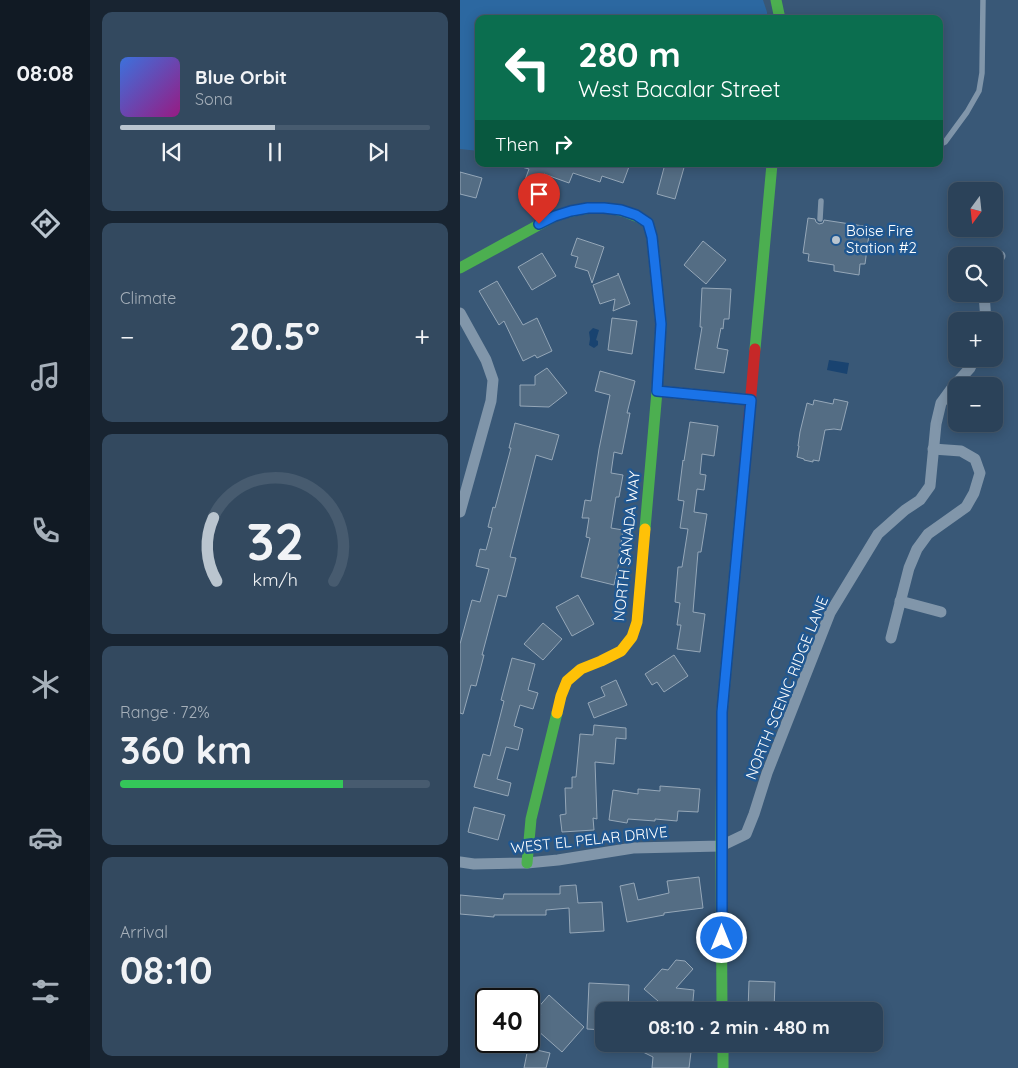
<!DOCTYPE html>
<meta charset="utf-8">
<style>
:root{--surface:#2b4259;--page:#33495f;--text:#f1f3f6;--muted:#a6b0ba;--line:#475b6f;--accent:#bac5cf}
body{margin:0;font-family:Quicksand,sans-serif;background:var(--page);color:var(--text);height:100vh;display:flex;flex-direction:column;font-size:19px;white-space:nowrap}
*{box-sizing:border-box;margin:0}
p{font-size:16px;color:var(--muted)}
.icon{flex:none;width:28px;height:28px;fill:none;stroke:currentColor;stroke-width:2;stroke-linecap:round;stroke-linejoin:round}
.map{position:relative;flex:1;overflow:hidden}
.sheet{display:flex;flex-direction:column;gap:12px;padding:12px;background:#182431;width:370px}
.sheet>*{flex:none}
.guide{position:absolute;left:15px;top:15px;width:468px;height:152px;border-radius:10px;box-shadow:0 2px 12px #0003,0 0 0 1px var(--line);background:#0b6e4f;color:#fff;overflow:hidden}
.needle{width:32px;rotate:195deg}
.buttons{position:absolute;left:488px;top:182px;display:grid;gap:10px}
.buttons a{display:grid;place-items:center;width:55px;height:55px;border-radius:10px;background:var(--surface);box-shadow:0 2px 12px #0003,0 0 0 1px var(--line);font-size:25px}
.speed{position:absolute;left:15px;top:988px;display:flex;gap:10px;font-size:25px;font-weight:700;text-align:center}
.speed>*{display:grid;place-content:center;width:65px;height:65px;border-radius:50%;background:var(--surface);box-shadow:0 2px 12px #0003,0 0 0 1px var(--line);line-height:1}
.speed .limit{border:2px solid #111;border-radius:8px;background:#fff;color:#111}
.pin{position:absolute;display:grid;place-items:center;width:42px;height:42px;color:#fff;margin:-51px -21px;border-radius:50% 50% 50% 0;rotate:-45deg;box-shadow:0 0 5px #0007}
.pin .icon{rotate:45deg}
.me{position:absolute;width:55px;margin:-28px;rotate:0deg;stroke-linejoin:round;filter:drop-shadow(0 0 4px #0008)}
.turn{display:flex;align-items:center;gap:18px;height:105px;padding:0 20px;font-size:22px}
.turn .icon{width:65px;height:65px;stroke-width:2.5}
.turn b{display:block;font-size:35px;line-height:42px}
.then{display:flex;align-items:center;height:48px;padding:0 20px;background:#0003;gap:10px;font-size:19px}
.big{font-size:38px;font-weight:700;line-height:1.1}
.sheet .widget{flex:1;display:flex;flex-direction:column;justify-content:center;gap:8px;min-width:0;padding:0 18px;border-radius:10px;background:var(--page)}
.sheet .dial{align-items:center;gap:0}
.dial svg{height:130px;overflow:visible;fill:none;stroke:var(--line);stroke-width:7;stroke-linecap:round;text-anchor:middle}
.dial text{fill:var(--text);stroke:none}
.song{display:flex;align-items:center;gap:15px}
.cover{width:60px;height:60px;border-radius:8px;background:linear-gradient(135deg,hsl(220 70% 55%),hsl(310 70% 35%))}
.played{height:5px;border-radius:2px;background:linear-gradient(90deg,var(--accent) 50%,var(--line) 50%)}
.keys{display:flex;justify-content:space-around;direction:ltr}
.heat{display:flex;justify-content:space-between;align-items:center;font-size:28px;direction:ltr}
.charge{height:8px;border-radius:4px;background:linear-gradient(90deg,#34c759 72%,var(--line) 0)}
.trip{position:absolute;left:135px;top:1002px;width:288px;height:50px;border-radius:10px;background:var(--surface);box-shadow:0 2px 12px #0003,0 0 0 1px var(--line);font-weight:700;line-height:50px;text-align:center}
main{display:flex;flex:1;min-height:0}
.menu{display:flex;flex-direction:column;width:90px;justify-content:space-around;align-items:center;background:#111a24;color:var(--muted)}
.menu .icon{width:35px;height:35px}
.menu .selected{color:var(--accent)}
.menu b{font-size:22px;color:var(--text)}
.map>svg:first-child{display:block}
.green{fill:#2c68a1}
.water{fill:#194370}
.building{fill:#546d84;stroke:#95a7b8}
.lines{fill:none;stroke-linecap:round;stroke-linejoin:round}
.lane{stroke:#8196aa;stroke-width:5.5}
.street{stroke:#8196aa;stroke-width:11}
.fast{stroke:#4caf50;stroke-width:11}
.slow{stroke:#ffc107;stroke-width:11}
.jam{stroke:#c62828;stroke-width:11}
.route-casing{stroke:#114b97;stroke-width:12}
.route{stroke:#1a73e8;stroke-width:9}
.poi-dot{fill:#bac5cf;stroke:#205790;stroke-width:2}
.labels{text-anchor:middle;stroke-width:5;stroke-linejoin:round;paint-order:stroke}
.poi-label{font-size:15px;fill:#fff;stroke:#205790;text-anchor:start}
.street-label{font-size:15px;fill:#fff;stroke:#205790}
</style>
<main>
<nav class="menu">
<b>08:08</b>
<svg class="icon selected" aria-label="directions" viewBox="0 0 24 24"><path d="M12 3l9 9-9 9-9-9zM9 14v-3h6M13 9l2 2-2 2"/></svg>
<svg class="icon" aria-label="music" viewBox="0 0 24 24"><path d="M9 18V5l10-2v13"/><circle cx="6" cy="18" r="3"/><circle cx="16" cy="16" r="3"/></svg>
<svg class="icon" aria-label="phone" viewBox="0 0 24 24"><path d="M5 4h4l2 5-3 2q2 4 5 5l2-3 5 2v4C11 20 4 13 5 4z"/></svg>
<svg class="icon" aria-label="climate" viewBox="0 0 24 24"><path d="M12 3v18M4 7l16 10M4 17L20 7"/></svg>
<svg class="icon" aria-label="car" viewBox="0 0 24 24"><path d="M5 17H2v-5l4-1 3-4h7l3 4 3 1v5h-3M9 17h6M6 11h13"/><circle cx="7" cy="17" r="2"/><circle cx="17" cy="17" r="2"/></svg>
<svg class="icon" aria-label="filters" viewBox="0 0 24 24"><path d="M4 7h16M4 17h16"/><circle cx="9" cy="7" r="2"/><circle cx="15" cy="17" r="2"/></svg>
</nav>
<section class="sheet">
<div class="widget">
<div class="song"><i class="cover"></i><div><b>Blue Orbit</b><p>Sona</p></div></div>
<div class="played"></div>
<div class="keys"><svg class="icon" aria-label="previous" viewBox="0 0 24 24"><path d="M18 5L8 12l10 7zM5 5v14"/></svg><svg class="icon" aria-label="pause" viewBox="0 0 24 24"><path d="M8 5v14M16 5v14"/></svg><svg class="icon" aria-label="next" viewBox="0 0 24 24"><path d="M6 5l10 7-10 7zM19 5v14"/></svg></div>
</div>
<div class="widget"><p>Climate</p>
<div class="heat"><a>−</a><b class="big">20.5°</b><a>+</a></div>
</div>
<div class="widget dial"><svg viewBox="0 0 100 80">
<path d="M14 69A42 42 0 1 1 86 69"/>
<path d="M14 69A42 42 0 0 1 12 30" stroke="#bac5cf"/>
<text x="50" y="56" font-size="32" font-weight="700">32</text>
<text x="50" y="72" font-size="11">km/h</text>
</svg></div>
<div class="widget"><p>Range · 72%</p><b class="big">360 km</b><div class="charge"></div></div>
<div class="widget"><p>Arrival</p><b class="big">08:10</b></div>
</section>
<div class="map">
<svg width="558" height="1068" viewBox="0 0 558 1068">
<rect width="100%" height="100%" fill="#395877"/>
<path class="green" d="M 0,0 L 303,0 L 307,12 L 307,19 L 19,19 L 19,151 L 0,149 Z"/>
<g class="water">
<path d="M 133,328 L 139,330 L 136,340 L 138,341 L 138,345 L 134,348 L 129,345 L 130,339 L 129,332 Z"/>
<path d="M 369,360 L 389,363 L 387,374 L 367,370 Z"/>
</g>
<g class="building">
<path d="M 58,164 L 170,164 L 163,183 L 142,176 L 140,182 L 113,173 L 109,183 L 84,174 L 81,185 L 65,180 L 69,169 L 58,166 Z"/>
<path d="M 205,164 L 225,164 L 215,199 L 197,194 Z"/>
<path d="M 0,172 L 22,178 L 16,198 L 0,194 Z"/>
<path d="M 348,218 L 355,219 L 356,222 L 359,224 L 363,223 L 364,220 L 410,227 L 405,264 L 400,264 L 399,275 L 374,271 L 374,265 L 348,261 L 349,254 L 343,253 Z"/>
<path d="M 117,238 L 144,247 L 132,283 L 128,271 L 115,267 L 118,257 L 111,255 Z"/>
<path d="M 243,241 L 266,260 L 246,284 L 224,265 Z"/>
<path d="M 82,253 L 96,276 L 72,290 L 58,267 Z"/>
<path d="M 158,273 L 170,304 L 153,311 L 155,299 L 140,304 L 133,285 L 158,275 Z"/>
<path d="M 37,281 L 63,325 L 77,318 L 92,351 L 77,358 L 75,355 L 63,361 L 44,321 L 39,325 L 19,291 Z"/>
<path d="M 242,288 L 271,289 L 269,319 L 264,319 L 263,329 L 261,328 L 257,348 L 268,350 L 264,373 L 235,369 L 242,327 L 240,327 Z"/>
<path d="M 152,318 L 177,321 L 172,354 L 148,350 Z"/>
<path d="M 87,368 L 107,393 L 89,407 L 60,406 L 60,385 L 75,385 L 75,376 Z"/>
<path d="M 140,371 L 175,381 L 167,413 L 170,413 L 162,454 L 154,452 L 151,473 L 163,475 L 159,497 L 156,497 L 151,528 L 163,530 L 159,558 L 160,558 L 154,585 L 121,577 L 130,538 L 126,537 L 129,518 L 122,518 L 125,500 L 131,501 L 139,449 L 150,395 L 135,391 Z"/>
<path d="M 374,399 L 388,402 L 381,430 L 374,429 L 365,430 L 359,461 L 353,460 L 353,462 L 344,460 L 344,459 L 337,457 L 339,446 L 338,446 L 340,432 L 347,403 L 353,405 L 354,400 L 373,404 Z"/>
<path d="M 230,422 L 258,426 L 254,456 L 242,454 L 240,474 L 246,475 L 244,490 L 237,489 L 234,512 L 247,514 L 241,552 L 238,552 L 233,612 L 245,614 L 240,652 L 217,649 L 221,625 L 217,625 L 220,603 L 215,602 L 218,567 L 222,567 L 228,529 L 220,528 L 224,501 L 218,500 L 223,460 L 224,461 Z"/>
<path d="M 55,423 L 99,435 L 92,460 L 76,455 L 50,557 L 56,558 L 46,597 L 38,595 L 22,655 L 24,655 L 16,686 L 11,685 L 3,714 L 0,713 L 0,644 L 12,600 L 20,602 L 29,569 L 16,566 L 20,549 L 26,550 L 32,528 L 28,527 L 33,507 L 35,508 L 51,448 L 49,448 Z"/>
<path d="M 118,595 L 134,624 L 112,636 L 96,607 Z"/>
<path d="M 83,623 L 102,639 L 83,660 L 64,644 Z"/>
<path d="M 214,655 L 228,676 L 204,692 L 197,682 L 192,685 L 185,674 Z"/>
<path d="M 52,658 L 75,664 L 68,690 L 78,693 L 73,709 L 60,705 L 54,726 L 63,729 L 58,750 L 46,747 L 37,779 L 51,783 L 48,796 L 14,787 L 23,754 L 30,756 L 44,701 L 41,700 Z"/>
<path d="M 156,680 L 167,705 L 134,718 L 128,703 L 145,696 L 141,687 Z"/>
<path d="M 134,725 L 166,728 L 166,739 L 156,738 L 154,764 L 135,762 L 137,819 L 133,818 L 134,830 L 102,832 L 100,815 L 106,814 L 105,788 L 112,788 L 112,777 L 116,777 L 120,734 L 133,735 Z"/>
<path d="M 200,786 L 240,789 L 238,812 L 218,811 L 217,821 L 195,819 L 195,821 L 168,819 L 167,823 L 149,820 L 153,790 L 178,794 L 178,789 L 200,791 Z"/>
<path d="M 14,807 L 45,815 L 38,840 L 8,832 Z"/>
<path d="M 239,877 L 243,908 L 204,913 L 204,915 L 167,922 L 160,886 L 174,883 L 178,900 L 209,893 L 207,881 Z"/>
<path d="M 116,885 L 118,903 L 142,902 L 144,931 L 110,933 L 109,908 L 86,910 L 86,915 L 34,915 L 34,917 L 0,914 L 0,895 L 43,899 L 44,894 L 100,894 L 100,886 Z"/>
<path d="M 216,960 L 225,961 L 233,969 L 216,988 L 234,990 L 232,1011 L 197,1011 L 198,1001 L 184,989 L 202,969 L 208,970 Z"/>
<path d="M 289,981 L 315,982 L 314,1011 L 288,1011 Z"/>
<path d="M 129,983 L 169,985 L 168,1011 L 147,1010 L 144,1011 L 144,1030 L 127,1029 Z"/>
<path d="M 89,995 L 124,1027 L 102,1052 L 77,1030 L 81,1026 L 75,1021 L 81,1014 L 76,1010 Z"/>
<path d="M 167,1044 L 232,1044 L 229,1068 L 192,1068 L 193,1057 Z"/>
<path d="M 68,1048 L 90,1053 L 86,1068 L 64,1068 Z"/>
</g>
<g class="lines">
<g class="lane">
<path d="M 479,145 L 485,142 L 507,112 L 519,91 L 522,73 L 523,0"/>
<path d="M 360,219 L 361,201"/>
</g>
<g class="street">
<path d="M 529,256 L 531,254 L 540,256"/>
<path d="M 524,294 L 526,321"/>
<path d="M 0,313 L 26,360 L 33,380 L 31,401 L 0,512"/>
<path d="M 197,391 L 291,400"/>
<path d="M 440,601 L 481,612"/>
<path d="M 431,638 L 449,568 L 457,549 L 468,534 L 506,507 L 514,493 L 520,473 L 515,459 L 501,451 L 473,449"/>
<path d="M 0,862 L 14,864 L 67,863 L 98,860 L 173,848 L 261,846 L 286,834 L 294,814 L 307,773 L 370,613 L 418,534 L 445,510 L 460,500 L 470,486 L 476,424 L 481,403 L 492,388 L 510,368 L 514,359"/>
</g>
<g class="fast">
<path d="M 316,0 L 320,19"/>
<path d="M 0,268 L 95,216 C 129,205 157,203 188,223 L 192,237 L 201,324 L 197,391 L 185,529"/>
<path d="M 295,349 L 312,164"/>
<path d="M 67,863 L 71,819 L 97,713"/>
<path d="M 262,1011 L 261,846 L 262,712 L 283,485"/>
<path d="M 263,1044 L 263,1068"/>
</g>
<path class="slow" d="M 97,713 L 101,696 L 107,681 L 121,669 L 141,661 L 161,651 L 172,637 L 177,622 L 185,529"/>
<path class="jam" d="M 283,485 L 295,349"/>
</g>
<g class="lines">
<g class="route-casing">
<path id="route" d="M 79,224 L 95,216 L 111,211 L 128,208 L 144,208 L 161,210 L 176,215 L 188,223 L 192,237 L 201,324 L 197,391 L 291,400 L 262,712 L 262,938"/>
</g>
<use href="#route" class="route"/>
</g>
<circle class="poi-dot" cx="376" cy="240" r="5"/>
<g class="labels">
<g class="poi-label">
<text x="386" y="236">Boise Fire<tspan x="386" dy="17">Station #2</tspan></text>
</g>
<g class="street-label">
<text transform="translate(167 546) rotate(-84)" y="5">NORTH SANADA WAY</text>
<text transform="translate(327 688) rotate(-68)" y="5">NORTH SCENIC RIDGE LANE</text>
<text transform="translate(129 840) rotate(-6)" y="5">WEST EL PELAR DRIVE</text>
</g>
</g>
</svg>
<div class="buttons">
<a><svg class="needle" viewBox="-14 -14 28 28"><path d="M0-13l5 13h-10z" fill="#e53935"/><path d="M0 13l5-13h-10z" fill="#a6b0ba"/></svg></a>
<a><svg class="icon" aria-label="search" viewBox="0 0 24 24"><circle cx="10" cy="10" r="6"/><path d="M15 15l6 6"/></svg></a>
<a>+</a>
<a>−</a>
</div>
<div class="speed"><div class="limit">40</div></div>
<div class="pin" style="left:79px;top:224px;background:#d93025"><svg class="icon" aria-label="arrive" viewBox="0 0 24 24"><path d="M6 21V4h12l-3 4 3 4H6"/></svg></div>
<svg class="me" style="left:262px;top:938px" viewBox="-20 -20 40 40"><circle r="17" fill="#1a73e8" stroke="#fff" stroke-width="3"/><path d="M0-11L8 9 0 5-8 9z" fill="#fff"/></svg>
<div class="trip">08:10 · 2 min · 480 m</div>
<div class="guide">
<div class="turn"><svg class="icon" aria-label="left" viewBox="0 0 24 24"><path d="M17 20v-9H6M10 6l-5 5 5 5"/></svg><div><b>280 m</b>West Bacalar Street</div></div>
<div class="then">Then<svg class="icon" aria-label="right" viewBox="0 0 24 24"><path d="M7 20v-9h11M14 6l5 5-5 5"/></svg></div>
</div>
</div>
</main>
